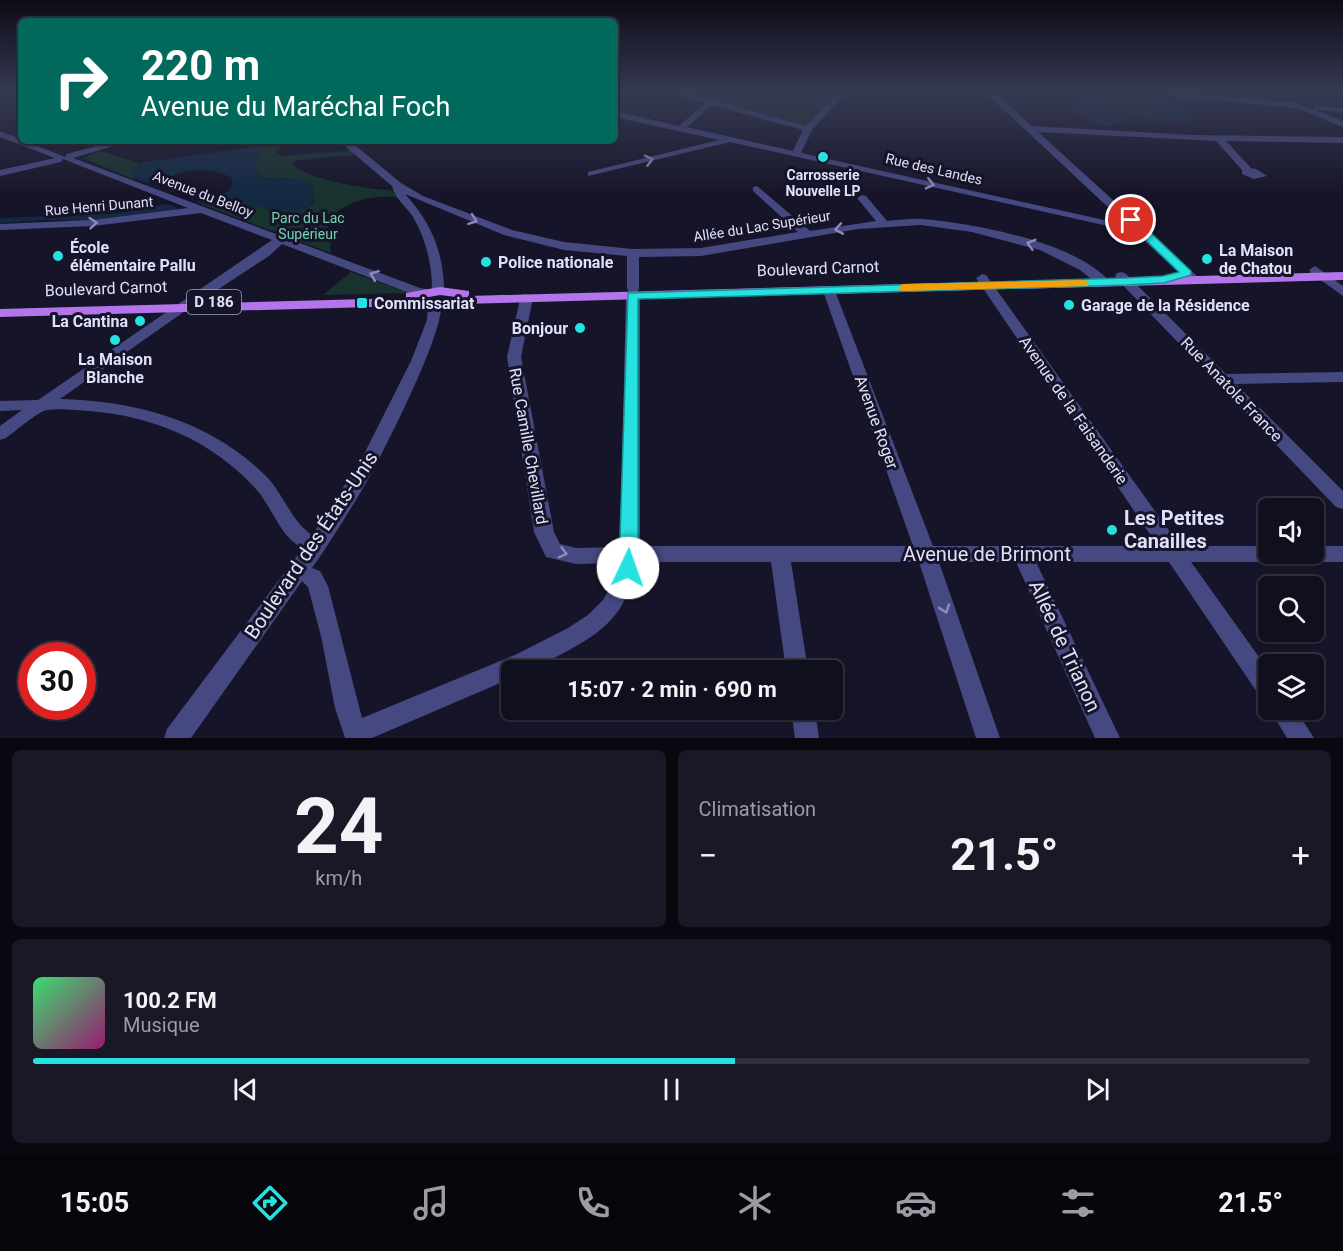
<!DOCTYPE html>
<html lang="fr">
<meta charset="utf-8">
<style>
:root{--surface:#100f1e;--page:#191827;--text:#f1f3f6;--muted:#9c9ca4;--line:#302f3c;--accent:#25e2e1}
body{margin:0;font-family:Roboto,sans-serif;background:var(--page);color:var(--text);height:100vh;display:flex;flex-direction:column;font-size:22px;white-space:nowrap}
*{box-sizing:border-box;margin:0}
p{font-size:20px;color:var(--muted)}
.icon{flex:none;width:33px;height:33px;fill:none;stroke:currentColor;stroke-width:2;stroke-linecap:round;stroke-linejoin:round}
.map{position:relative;height:738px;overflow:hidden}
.panel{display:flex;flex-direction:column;gap:12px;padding:12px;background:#090810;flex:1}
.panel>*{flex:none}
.hud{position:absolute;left:18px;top:18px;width:600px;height:126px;border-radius:9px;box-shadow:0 2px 4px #0004,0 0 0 2px var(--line);background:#00695c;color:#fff;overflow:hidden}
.controls{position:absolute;left:1258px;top:498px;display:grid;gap:12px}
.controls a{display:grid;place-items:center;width:66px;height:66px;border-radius:9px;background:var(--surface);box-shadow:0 2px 4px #0004,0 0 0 2px var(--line);font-size:30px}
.speed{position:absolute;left:18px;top:642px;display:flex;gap:12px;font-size:30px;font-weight:700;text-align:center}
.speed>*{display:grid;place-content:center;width:78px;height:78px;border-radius:50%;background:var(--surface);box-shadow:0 2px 4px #0004,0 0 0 2px var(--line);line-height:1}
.speed .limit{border:9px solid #d22;background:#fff;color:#111}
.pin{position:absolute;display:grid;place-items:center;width:51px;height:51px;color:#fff;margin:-26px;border:3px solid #fff;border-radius:50%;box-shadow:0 2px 6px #0007}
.me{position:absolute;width:66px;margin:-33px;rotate:3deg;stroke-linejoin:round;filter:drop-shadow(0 0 4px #0008)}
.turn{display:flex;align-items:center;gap:21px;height:126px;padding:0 24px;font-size:27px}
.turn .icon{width:78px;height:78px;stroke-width:2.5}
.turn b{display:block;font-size:42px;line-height:51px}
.big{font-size:45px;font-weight:700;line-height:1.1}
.panel .card{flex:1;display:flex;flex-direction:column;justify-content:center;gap:9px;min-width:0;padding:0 21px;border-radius:9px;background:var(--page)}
.panel .dial{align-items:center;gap:0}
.dial b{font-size:78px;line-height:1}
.song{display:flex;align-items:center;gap:18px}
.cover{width:72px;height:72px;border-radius:9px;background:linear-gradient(135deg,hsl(140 70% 55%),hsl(320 70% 35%))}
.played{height:6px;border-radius:3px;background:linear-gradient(90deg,var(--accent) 55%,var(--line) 55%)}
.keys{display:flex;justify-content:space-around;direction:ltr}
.heat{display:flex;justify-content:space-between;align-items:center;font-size:33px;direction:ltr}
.panel .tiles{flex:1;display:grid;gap:12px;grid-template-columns:1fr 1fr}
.card:last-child{grid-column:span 2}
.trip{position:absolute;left:501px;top:660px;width:342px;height:60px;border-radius:9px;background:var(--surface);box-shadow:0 2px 4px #0004,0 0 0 2px var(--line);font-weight:700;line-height:60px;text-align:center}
.menu{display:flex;height:96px;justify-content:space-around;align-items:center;background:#06060c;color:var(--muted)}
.menu .icon{width:42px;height:42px}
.menu .active{color:var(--accent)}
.menu b{font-size:27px;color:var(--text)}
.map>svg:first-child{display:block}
.green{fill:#18322e}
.water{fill:#132943;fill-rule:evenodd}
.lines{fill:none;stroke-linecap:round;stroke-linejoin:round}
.minor{fill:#464981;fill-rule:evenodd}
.major{fill:#b475ec;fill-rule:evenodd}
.oneway{stroke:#8b8db8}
.route{fill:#25e2e1;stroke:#189392;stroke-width:1.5}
.slow{fill:#f59e0b}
.poi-dot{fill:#25e2e1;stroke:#161428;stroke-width:2}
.labels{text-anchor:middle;stroke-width:6;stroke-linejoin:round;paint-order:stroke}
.far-street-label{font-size:14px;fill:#e0e0fb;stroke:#161428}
.far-poi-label{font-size:14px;font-weight:bold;fill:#e0e0fb;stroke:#161428}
.far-park-label{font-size:14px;fill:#74d3b1;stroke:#161428}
.shield{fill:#161428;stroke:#a3a3bc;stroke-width:1.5}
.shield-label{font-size:15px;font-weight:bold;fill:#e0e0fb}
.poi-label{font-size:16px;font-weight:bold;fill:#e0e0fb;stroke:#161428;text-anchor:start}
.street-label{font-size:16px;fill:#e0e0fb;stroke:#161428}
.near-poi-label{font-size:20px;font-weight:bold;fill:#e0e0fb;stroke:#161428;text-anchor:start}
.near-street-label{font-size:20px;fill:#e0e0fb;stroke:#161428}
</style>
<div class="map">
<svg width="1343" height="738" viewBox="0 0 1343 738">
<rect width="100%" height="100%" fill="#161428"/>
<g class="green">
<path d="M 686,93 L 835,93 L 807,124 L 797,125 Z"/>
<path d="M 1112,103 L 1142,106 L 1159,113 L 1160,118 C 1144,119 1119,118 1107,106 Z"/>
<path d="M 252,141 L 289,141 L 276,152 L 281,156 L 351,151 L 355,155 L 296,160 L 292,163 C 302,179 371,190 391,190 L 397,197 C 370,196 346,200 328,221 L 331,253 L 205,206 L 260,206 L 280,213 L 303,209 L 313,204 L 314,196 L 311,192 L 314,187 C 310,184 306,181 301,179 C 283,175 265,187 253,166 L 261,150 L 249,147 Z"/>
<path d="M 99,151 L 140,163 L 132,174 L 135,178 L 133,179 L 83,158 Z"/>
<path d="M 351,272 L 409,293 L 323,295 Z"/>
</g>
<g class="water">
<path d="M 1089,99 L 1168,102 L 1179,106 L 1196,118 L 1190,121 L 1123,122 L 1109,126 L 1096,124 L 1071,108 ZM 1112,103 L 1142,106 L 1159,113 L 1160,118 C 1144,119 1118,118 1107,106 Z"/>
<path d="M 256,147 L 261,150 L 253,167 C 269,189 282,174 302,179 C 306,180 310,184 314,187 L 311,192 L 314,196 L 312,204 L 301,210 L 280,213 L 260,206 L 205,206 L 197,203 L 197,198 L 228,192 L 233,184 L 231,178 C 220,171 202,169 189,171 C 171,174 146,193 132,174 L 137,165 L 145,162 Z"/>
<path d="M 168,204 L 179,209 L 88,221 L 43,220 L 0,223 L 0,218 L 110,214 Z"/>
</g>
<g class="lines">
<g class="minor">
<path d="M 675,93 L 688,93 L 806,126 L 837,93 L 845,93 L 812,130 L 801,153 L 1127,225 L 986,93 L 995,93 L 1032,126 L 1192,135 L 1343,137 L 1343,143 L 1226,141 L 1251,168 L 1256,169 L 1267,176 L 1254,179 L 1242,174 L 1242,170 L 1216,141 L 1038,132 L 1198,277 L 1200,280 L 1198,283 L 1190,283 L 1135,232 L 730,142 L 588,176 L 588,172 L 719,140 L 615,117 L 615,111 L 679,126 L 705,103 ZM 712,105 L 803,130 L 793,151 L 687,127 Z"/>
<path d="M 1159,93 L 1187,93 L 1283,102 L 1287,100 L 1313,109 L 1316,106 L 1343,108 L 1343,112 L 1316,110 L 1343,121 L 1343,127 L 1296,108 L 1163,95 Z"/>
<path d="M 0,131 L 65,157 L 67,154 L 115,141 L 130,141 L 73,158 L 420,288 L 432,290 C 432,264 426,239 413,217 C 406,206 395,199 392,186 L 339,141 L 350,141 L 401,183 L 423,196 L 512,230 L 564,242 L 633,249 L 701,248 L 798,232 L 753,191 L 753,187 L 757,186 L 810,231 L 876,221 L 857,198 L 862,195 L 866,196 L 887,221 C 899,220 912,218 924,219 C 975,224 1077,242 1111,283 L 1110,286 L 1100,286 L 1080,270 L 1040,250 L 972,232 L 921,225 L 858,229 L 701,256 L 639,257 L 639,289 L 637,292 L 640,295 L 640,546 L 913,546 L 823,291 L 829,287 L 835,291 L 933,546 L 1158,546 L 976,278 L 982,274 L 986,275 L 1180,546 L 1269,546 L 1269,554 L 1314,554 L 1314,546 L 1343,546 L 1343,562 L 1191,562 L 1269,671 L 1269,701 L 1261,698 L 1169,562 L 1036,562 L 1120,738 L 1095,738 L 1016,562 L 939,562 L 1000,738 L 976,738 L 919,562 L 791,562 L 808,670 L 786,670 L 771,562 L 638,562 C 625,615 607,630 560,655 C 543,663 531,670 512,670 L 512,678 L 372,738 L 345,738 L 335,708 L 321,636 L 308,587 L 302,581 L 191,738 L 164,738 L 167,729 L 303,548 C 279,537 273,507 255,488 C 211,440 153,416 89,411 C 76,410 60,408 47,410 C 37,412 16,431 6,438 L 0,440 L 0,426 L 22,410 L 0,411 L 0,401 L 38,400 L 272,240 L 201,213 L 93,226 L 0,230 L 0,224 L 93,220 L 188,208 L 63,159 L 61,162 L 0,176 L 0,170 L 55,158 L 0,137 ZM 405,194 L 504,235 L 564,250 L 627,256 L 627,289 L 629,292 L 626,295 L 620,547 L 576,548 L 560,544 L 554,532 L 521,357 L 533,298 L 526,294 L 521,295 L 507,357 L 534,532 L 546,557 L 576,564 L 618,563 L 611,586 L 603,600 L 588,615 L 568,628 L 517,654 L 362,718 L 328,586 L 320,571 L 312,568 C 335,535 358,498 377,463 C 390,438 449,322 440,302 L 435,301 L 428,305 L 427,320 L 411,361 L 361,460 L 312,535 C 291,521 284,495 267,477 C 211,421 137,401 60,399 L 185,311 L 269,256 L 282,244 L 412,294 L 429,297 L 443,294 L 444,291 C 444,253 431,222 405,194 Z"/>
<path d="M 1315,266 L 1343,286 L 1343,296 L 1311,273 L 1309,270 Z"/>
<path d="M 1121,272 L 1125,273 L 1226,374 L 1343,372 L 1343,382 L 1236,384 L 1343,491 L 1343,509 L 1336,507 L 1117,279 L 1115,276 L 1117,273 Z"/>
<path d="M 791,710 L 815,710 L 819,738 L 795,738 Z"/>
<path d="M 1270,710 L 1296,710 L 1314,738 L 1287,738 Z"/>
</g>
<path class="major" d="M 1343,272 L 1343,280 L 461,304 L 435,309 L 408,306 L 0,317 L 0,309 L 406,298 L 406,293 L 440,287 L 469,291 L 469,296 ZM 440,295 L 456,297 L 435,301 L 417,299 Z"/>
</g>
<defs><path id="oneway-chevron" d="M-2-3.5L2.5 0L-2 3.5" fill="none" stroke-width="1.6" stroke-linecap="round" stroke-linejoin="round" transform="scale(1.5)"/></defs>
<g class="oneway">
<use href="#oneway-chevron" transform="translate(649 160) rotate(-14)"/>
<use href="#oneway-chevron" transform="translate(930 184) rotate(13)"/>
<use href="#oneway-chevron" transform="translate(473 220) rotate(20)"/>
<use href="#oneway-chevron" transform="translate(93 223) rotate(-5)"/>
<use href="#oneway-chevron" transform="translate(839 229) rotate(170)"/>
<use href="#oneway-chevron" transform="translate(1031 244) rotate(-164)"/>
<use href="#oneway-chevron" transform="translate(374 275) rotate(-159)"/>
<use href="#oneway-chevron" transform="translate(563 553) rotate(15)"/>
<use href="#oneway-chevron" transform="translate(945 609) rotate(71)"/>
</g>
<linearGradient id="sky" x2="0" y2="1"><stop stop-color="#0c0b16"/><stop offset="0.47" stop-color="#363a53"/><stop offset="1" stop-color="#363a53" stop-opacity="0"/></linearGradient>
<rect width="1343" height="196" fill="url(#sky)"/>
<path class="route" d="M 1127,217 L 1134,217 L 1191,271 L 1191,275 L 1164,283 L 1126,285 L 638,299 L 638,568 L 635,573 L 628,575 L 622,573 L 619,568 L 628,293 L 1126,278 L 1163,276 L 1179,272 L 1127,222 Z"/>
<path class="slow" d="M 1084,280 L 1089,283 L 1088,286 L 903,291 L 897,288 L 903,284 Z"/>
<g class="poi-dot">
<circle cx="823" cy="157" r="6"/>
<circle cx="58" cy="256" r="6"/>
<circle cx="1207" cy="259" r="6"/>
<circle cx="486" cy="262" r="6"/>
<rect x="356" y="297" width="12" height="12" rx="3"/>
<circle cx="1069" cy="305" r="6"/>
<circle cx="140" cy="321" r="6"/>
<circle cx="580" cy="328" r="6"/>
<circle cx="115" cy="340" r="6"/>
<circle cx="1112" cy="530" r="6"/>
</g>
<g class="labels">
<g class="far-street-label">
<text transform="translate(934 169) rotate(13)" y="5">Rue des Landes</text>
<text transform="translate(203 194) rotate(21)" y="5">Avenue du Belloy</text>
<text transform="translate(99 206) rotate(-5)" y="5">Rue Henri Dunant</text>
<text transform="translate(762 226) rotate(-9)" y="5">Allée du Lac Supérieur</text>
</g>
<g class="far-poi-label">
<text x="823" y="180">Carrosserie<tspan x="823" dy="16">Nouvelle LP</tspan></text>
</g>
<g class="far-park-label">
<text x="308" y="223">Parc du Lac<tspan x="308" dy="16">Supérieur</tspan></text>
</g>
<rect class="shield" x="187" y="290" width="54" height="24" rx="4.5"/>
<g class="shield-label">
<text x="214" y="307">D 186</text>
</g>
<g class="poi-label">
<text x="70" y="253">École<tspan x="70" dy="18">élémentaire Pallu</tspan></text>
<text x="1219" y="256">La Maison<tspan x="1219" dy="18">de Chatou</tspan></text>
<text x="498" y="268">Police nationale</text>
<text x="374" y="309">Commissariat</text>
<text x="1081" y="311">Garage de la Résidence</text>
<text x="128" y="327" text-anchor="end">La Cantina</text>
<text x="568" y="334" text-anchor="end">Bonjour</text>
<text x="115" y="365" text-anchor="middle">La Maison<tspan x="115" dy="18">Blanche</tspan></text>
</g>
<g class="street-label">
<text transform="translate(818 268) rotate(-2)" y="6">Boulevard Carnot</text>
<text transform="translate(106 288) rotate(-2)" y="6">Boulevard Carnot</text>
<text transform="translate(1232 389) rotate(46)" y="6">Rue Anatole France</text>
<text transform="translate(1074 410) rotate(55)" y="6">Avenue de la Faisanderie</text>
<text transform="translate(877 422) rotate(70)" y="6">Avenue Roger</text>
<text transform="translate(529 446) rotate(80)" y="6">Rue Camille Chevillard</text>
</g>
<g class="near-poi-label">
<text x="1124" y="525">Les Petites<tspan x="1124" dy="23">Canailles</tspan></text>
</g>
<g class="near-street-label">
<text transform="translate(311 545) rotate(-56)" y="7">Boulevard des États-Unis</text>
<text x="987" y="561">Avenue de Brimont</text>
<text transform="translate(1065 646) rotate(65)" y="7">Allée de Trianon</text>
</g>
</g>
</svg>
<div class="controls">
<a><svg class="icon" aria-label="sound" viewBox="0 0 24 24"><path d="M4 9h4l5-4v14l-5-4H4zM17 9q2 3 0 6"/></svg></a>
<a><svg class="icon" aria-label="search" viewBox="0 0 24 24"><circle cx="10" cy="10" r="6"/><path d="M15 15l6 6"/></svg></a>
<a><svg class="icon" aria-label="layers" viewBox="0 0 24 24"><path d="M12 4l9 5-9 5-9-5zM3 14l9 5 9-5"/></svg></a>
</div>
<div class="speed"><div class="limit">30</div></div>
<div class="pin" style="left:1131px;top:220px;background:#d93025"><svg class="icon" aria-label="arrive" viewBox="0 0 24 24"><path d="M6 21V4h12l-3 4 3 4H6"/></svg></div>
<svg class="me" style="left:628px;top:568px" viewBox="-20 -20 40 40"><circle r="19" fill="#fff"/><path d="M0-13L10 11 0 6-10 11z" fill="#25e2e1"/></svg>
<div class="trip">15:07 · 2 min · 690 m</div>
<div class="hud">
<div class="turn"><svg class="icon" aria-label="right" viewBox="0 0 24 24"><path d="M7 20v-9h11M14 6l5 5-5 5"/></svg><div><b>220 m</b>Avenue du Maréchal Foch</div></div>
</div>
</div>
<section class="panel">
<div class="tiles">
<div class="card dial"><b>24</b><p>km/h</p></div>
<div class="card"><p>Climatisation</p>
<div class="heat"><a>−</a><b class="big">21.5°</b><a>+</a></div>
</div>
<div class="card">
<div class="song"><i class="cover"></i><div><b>100.2 FM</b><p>Musique</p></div></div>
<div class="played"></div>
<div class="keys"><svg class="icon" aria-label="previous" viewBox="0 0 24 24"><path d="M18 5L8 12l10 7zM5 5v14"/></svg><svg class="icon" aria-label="pause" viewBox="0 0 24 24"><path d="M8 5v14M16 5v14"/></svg><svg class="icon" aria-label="next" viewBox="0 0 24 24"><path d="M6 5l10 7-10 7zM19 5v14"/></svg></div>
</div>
</div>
</section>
<nav class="menu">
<b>15:05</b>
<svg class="icon active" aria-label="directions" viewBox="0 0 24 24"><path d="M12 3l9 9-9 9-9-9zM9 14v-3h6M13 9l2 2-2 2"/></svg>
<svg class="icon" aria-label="music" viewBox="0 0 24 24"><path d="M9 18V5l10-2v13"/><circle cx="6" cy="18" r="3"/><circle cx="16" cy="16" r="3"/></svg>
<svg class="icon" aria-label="phone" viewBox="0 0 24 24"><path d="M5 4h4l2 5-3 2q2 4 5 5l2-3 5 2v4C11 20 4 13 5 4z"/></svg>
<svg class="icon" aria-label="climate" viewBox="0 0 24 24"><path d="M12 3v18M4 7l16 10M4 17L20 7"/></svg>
<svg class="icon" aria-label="car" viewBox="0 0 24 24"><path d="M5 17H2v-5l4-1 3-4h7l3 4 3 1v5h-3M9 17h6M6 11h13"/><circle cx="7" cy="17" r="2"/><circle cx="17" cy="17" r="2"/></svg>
<svg class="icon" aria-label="filters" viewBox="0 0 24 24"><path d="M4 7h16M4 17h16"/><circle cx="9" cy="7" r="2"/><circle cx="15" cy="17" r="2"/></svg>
<b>21.5°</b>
</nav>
